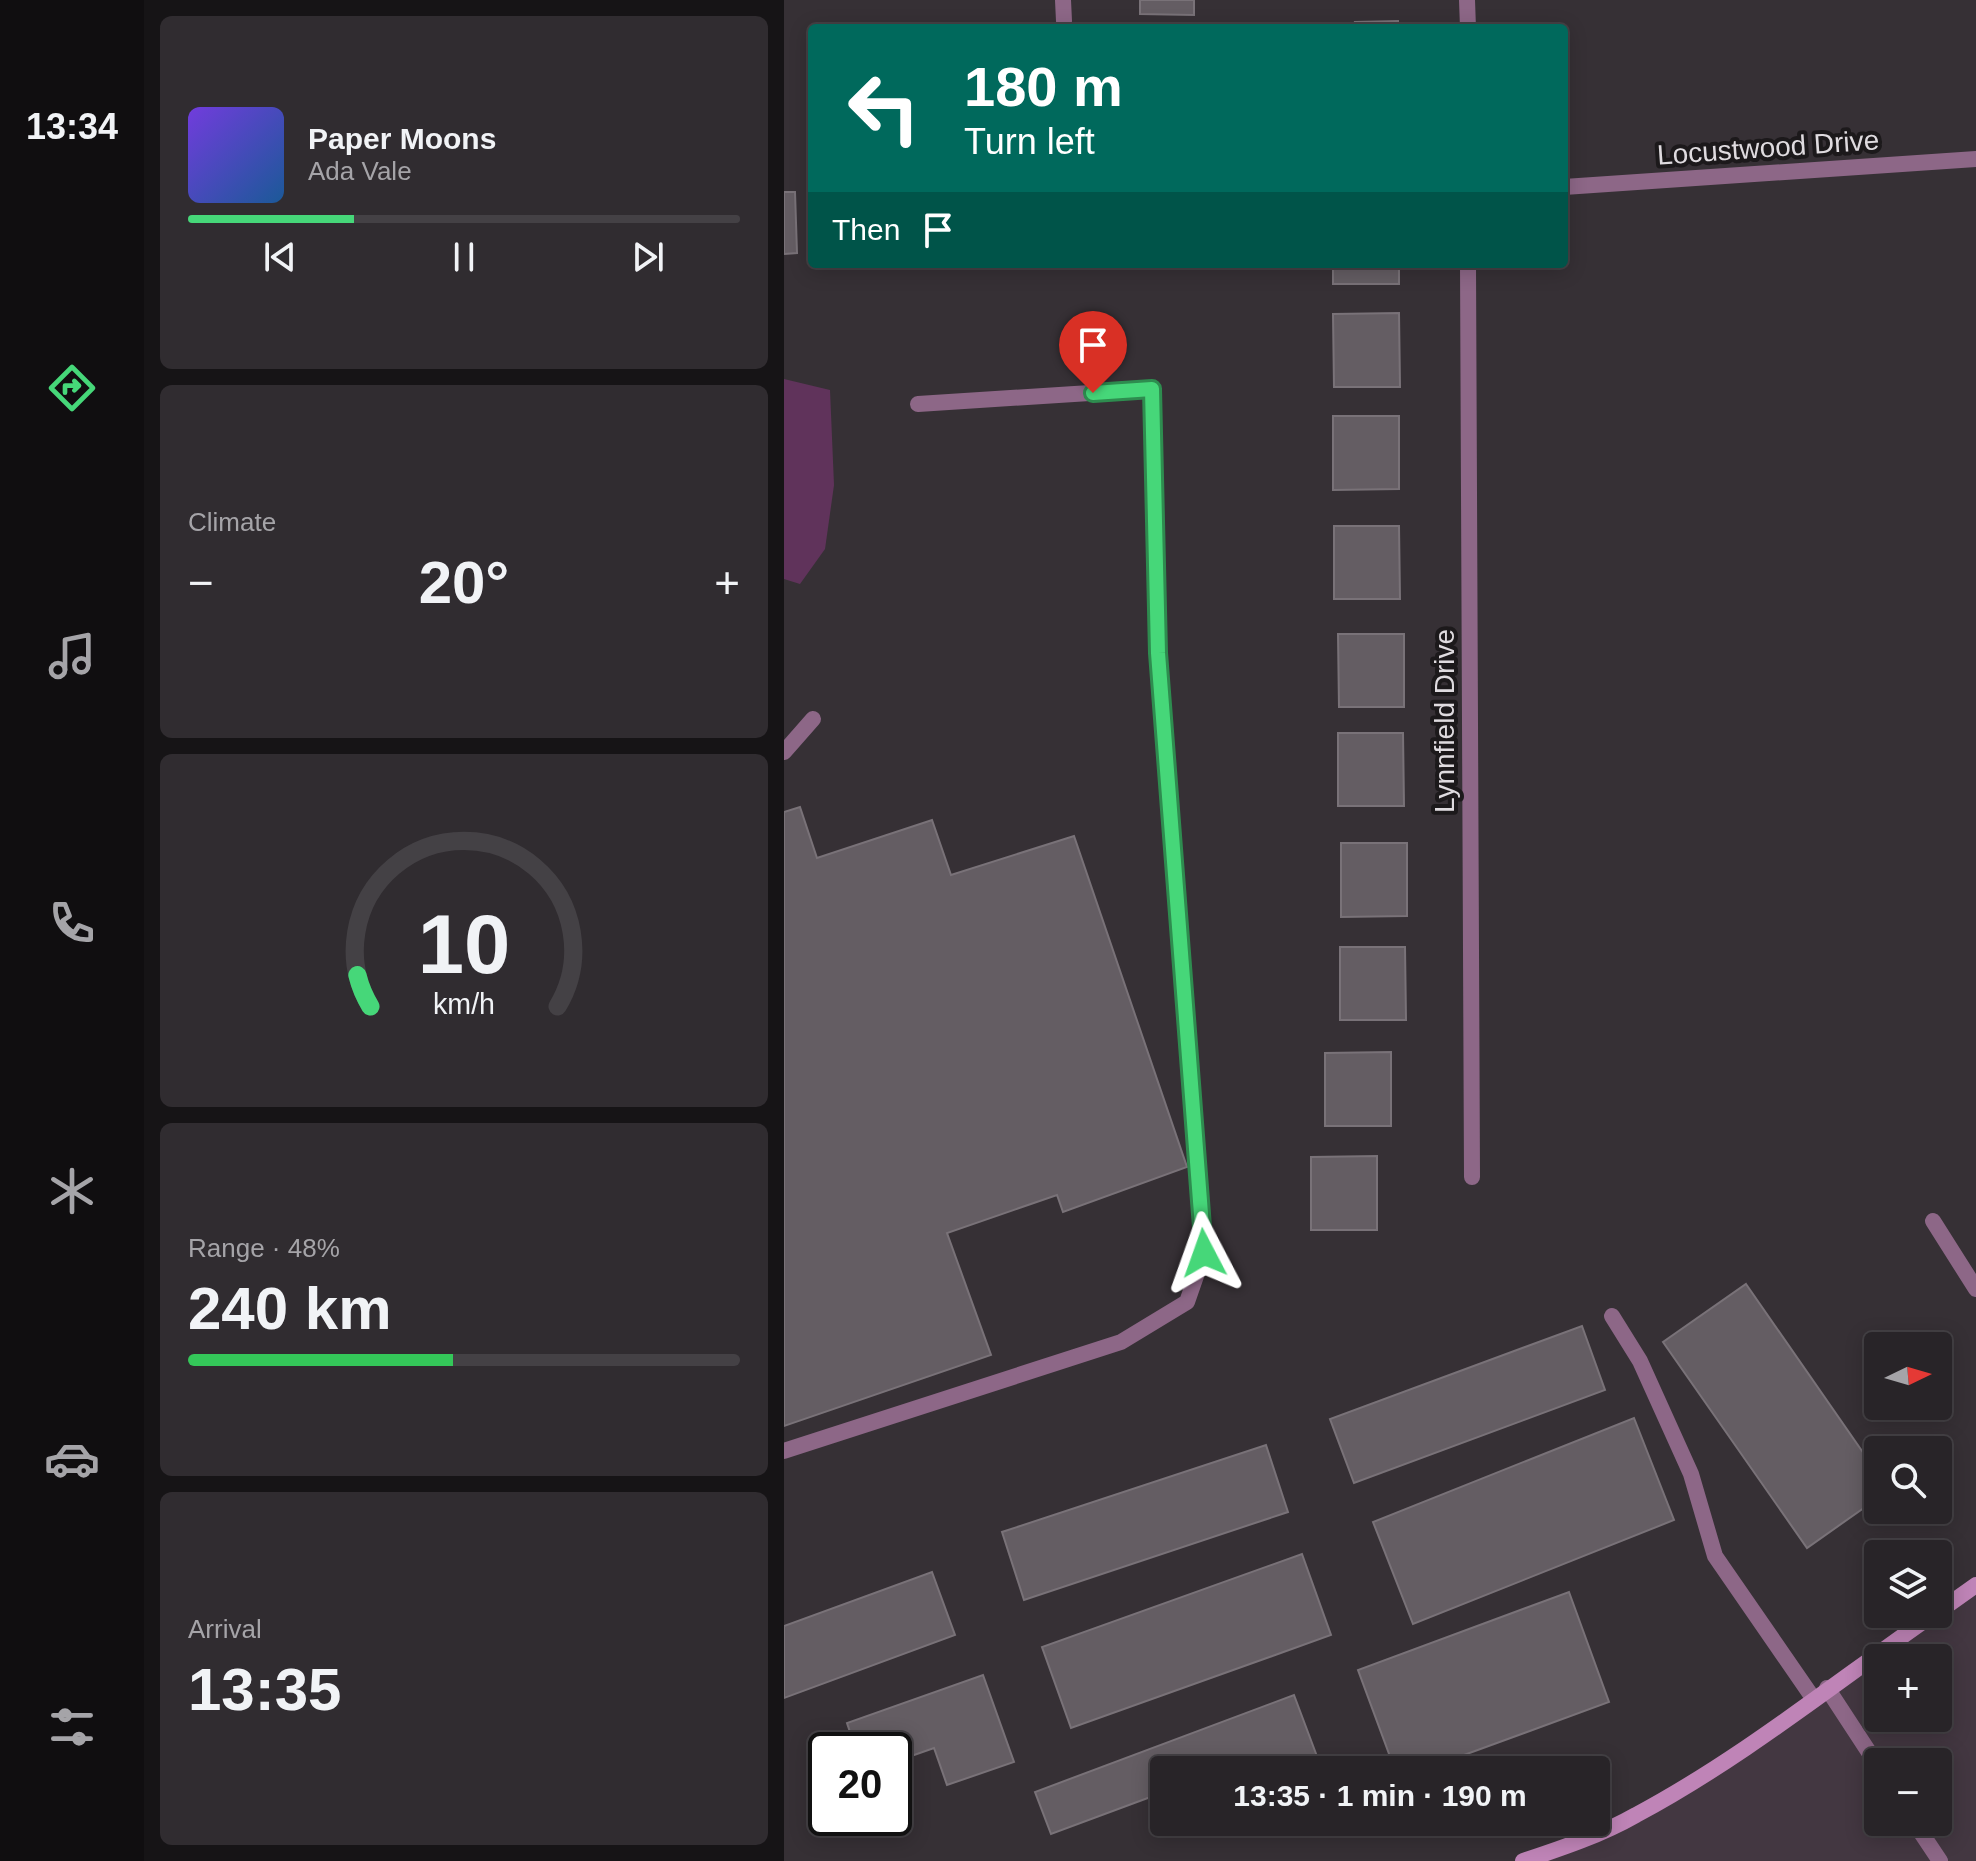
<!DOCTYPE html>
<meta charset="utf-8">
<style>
:root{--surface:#282428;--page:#302c30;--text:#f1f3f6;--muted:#a5a4a8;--line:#444145;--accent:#46d779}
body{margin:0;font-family:Arial,sans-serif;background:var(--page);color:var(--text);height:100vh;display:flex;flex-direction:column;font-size:30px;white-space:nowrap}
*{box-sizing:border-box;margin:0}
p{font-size:26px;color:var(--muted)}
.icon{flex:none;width:44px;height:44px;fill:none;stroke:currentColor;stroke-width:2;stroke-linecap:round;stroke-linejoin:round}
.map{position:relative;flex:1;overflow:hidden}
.panel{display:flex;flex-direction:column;gap:16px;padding:16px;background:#161416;width:640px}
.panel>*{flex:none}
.banner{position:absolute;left:24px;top:24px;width:760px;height:244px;border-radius:8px;box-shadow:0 4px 20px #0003,0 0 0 2px var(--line);background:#00695c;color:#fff;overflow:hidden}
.needle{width:52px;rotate:85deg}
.tools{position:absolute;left:1080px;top:1332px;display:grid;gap:16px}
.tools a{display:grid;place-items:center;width:88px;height:88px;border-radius:8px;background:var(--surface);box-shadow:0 4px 20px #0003,0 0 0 2px var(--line);font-size:40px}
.speed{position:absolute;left:24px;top:1732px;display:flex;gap:16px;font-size:40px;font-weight:700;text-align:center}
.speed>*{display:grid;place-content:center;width:104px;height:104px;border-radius:50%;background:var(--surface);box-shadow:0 4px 20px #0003,0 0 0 2px var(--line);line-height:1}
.speed .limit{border:4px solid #111;border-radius:12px;background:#fff;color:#111}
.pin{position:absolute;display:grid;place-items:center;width:68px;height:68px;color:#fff;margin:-82px -34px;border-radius:50% 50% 50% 0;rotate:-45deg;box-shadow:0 0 8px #0007}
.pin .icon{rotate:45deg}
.me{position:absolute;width:88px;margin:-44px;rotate:356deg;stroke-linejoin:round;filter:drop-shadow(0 0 6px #0008)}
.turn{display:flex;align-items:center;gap:28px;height:168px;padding:0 24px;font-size:36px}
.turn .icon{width:104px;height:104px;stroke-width:2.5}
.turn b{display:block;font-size:56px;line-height:68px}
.then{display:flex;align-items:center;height:76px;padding:0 24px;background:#0003;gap:16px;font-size:30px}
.big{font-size:60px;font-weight:700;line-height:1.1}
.panel .widget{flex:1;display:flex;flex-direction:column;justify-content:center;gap:12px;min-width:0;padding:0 28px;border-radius:12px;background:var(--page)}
.panel .dial{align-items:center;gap:0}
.dial svg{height:208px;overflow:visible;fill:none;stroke:var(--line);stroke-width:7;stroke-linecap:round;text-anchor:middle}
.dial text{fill:var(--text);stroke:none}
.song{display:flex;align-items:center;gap:24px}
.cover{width:96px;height:96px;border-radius:12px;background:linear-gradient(135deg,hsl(260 70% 55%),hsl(210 70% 35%))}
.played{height:8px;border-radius:4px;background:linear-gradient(90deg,var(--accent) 30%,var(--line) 30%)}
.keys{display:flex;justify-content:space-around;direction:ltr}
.heat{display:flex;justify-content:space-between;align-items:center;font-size:44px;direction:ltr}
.charge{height:12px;border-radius:6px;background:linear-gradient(90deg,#34c759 48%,var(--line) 0)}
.trip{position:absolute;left:366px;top:1756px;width:460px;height:80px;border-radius:8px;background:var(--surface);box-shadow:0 4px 20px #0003,0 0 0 2px var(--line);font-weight:700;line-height:80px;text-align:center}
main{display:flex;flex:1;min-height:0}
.menu{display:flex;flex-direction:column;width:144px;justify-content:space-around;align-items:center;background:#100e10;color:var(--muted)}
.menu .icon{width:56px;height:56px}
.menu .selected{color:var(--accent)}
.menu b{font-size:36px;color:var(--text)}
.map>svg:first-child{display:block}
.built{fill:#433741;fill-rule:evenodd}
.green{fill:#60335b}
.building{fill:#645d63;stroke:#797278;stroke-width:2}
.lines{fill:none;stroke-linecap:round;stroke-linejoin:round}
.lane{stroke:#8d6787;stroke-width:16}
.street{stroke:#8d6787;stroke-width:16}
.secondary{stroke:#bf84b7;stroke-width:16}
.route-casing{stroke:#2e8c4f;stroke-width:20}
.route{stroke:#46d779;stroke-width:14}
.labels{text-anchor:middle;stroke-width:8;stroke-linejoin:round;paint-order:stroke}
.street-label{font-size:28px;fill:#dfdbdf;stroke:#1c191b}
</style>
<main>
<nav class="menu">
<b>13:34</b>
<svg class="icon selected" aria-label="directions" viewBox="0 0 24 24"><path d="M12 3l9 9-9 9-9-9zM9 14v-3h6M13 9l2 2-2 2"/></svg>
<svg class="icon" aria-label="music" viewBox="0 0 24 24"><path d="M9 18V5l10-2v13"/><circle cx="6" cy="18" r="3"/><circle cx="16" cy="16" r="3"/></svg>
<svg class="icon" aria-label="phone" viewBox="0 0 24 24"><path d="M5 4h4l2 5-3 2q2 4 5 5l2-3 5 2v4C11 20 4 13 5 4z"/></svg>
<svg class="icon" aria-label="climate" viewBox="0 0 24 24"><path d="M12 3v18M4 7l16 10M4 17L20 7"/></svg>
<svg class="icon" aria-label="car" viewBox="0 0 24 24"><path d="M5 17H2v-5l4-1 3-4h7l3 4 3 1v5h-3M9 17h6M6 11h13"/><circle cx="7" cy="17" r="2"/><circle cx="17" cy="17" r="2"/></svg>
<svg class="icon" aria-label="filters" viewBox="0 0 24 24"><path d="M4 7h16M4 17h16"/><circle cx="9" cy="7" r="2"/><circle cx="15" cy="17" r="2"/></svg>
</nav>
<section class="panel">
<div class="widget">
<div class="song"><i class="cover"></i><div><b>Paper Moons</b><p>Ada Vale</p></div></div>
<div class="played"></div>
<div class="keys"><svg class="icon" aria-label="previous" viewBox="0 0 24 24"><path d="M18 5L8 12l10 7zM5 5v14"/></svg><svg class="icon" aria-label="pause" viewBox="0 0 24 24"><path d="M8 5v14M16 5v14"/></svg><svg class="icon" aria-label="next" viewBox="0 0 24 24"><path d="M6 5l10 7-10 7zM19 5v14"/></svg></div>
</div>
<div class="widget"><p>Climate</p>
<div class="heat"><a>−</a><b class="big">20°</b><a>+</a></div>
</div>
<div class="widget dial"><svg viewBox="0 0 100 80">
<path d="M14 69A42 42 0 1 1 86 69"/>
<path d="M14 69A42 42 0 0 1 9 57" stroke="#46d779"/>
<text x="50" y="56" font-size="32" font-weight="700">10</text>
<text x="50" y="72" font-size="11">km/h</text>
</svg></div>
<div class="widget"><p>Range · 48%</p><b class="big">240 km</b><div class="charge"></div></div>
<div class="widget"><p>Arrival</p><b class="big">13:35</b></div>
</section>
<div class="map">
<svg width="1192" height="1861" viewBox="0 0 1192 1861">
<rect width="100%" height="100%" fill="#363035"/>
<path class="built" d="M 1192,1588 L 1192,1861 L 736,1861 L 851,1816 ZM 1094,1658 L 1154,1658 L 1154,1718 L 1094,1718 ZM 1094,1762 L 1154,1762 L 1154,1822 L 1094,1822 Z"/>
<path class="green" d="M 0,379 L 46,390 L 50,485 L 41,549 L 16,584 L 0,579 Z"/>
<g class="building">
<path d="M 356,0 L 410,0 L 410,15 L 356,14 Z"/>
<path d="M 614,21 L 614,28 L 572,28 L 571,22 Z"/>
<path d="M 0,192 L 11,192 L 13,253 L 0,254 Z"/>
<rect x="549" y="264" width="66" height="20"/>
<path d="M 615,313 L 616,387 L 550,387 L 549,314 Z"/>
<path d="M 549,416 L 615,416 L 615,489 L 549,490 Z"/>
<path d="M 550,526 L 615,526 L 616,599 L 550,599 Z"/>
<path d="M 554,634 L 620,634 L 620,707 L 555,707 Z"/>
<path d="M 554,733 L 619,733 L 620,806 L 554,806 Z"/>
<path d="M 16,807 L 33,858 L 148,820 L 167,875 L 290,836 L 403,1167 L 279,1212 L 273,1195 L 163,1233 L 207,1355 L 0,1426 L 0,812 Z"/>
<path d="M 557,843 L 623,843 L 623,916 L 557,917 Z"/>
<path d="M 556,947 L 621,947 L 622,1020 L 556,1020 Z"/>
<path d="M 607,1052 L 607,1126 L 541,1126 L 541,1053 Z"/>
<path d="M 593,1156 L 593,1230 L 527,1230 L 527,1157 Z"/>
<path d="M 962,1284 L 1094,1474 L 1094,1498 L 1023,1548 L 879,1342 Z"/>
<path d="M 798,1326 L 821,1390 L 570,1483 L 546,1419 Z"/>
<path d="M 850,1418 L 890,1520 L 629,1624 L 589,1522 Z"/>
<path d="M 482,1445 L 504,1512 L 240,1600 L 218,1532 Z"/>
<path d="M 518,1554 L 547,1635 L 287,1728 L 258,1647 Z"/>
<path d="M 148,1572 L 171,1635 L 0,1698 L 0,1626 Z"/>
<path d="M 785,1592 L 825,1702 L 639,1770 L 611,1770 L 574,1670 Z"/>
<path d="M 199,1675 L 230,1762 L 163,1785 L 150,1748 L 110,1762 L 110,1750 L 72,1750 L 63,1723 Z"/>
<path d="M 510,1695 L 537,1767 L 527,1770 L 380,1770 L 380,1792 L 267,1834 L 251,1792 Z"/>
</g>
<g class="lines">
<g class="lane">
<path d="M 0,752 L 29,719"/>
<path d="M 1149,1221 L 1192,1289"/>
<path d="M 828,1316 L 856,1361 L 907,1474 L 931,1556 L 1029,1698"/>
<path d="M 0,1451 L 337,1342 L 403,1302 L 420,1253 L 374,653 L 368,389 L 134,404"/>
<path d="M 1043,1688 L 1094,1766"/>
<path d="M 1130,1822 L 1156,1861"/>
</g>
<g class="street">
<path d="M 279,0 L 280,21"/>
<path d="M 683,0 L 684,28"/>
<path d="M 780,187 L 1192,159"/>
<path d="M 684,264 L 688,1177"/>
</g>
<g class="secondary">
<path d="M 1154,1612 L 1192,1585"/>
<path d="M 739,1861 C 778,1848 817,1835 852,1815 C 957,1759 1052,1682 1150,1614"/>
</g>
</g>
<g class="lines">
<g class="route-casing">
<path id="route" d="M 309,393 L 368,389 L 374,653 L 420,1253"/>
</g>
<use href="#route" class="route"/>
</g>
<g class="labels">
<g class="street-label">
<text transform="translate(984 147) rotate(-4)" y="10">Locustwood Drive</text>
<text transform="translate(660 721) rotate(-90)" y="10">Lynnfield Drive</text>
</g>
</g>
</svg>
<div class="tools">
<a><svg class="needle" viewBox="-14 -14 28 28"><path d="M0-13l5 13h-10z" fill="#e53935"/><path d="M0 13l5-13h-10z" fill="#a5a4a8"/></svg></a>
<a><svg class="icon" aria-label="search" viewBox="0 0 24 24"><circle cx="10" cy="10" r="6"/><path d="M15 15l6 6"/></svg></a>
<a><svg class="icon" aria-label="layers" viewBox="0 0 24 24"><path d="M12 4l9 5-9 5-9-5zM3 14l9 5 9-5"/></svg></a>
<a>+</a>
<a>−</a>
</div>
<div class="speed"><div class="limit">20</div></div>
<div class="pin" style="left:309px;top:393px;background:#d93025"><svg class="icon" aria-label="arrive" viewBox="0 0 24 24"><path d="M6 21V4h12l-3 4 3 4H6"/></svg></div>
<svg class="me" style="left:420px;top:1253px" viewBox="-20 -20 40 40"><path d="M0-17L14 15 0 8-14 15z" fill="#46d779" stroke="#fff" stroke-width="4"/></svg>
<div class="trip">13:35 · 1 min · 190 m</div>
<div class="banner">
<div class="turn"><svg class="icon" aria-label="left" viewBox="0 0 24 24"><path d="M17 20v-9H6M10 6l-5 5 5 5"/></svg><div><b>180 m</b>Turn left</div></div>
<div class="then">Then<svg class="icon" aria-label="arrive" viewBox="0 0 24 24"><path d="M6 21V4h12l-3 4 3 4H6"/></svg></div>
</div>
</div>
</main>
